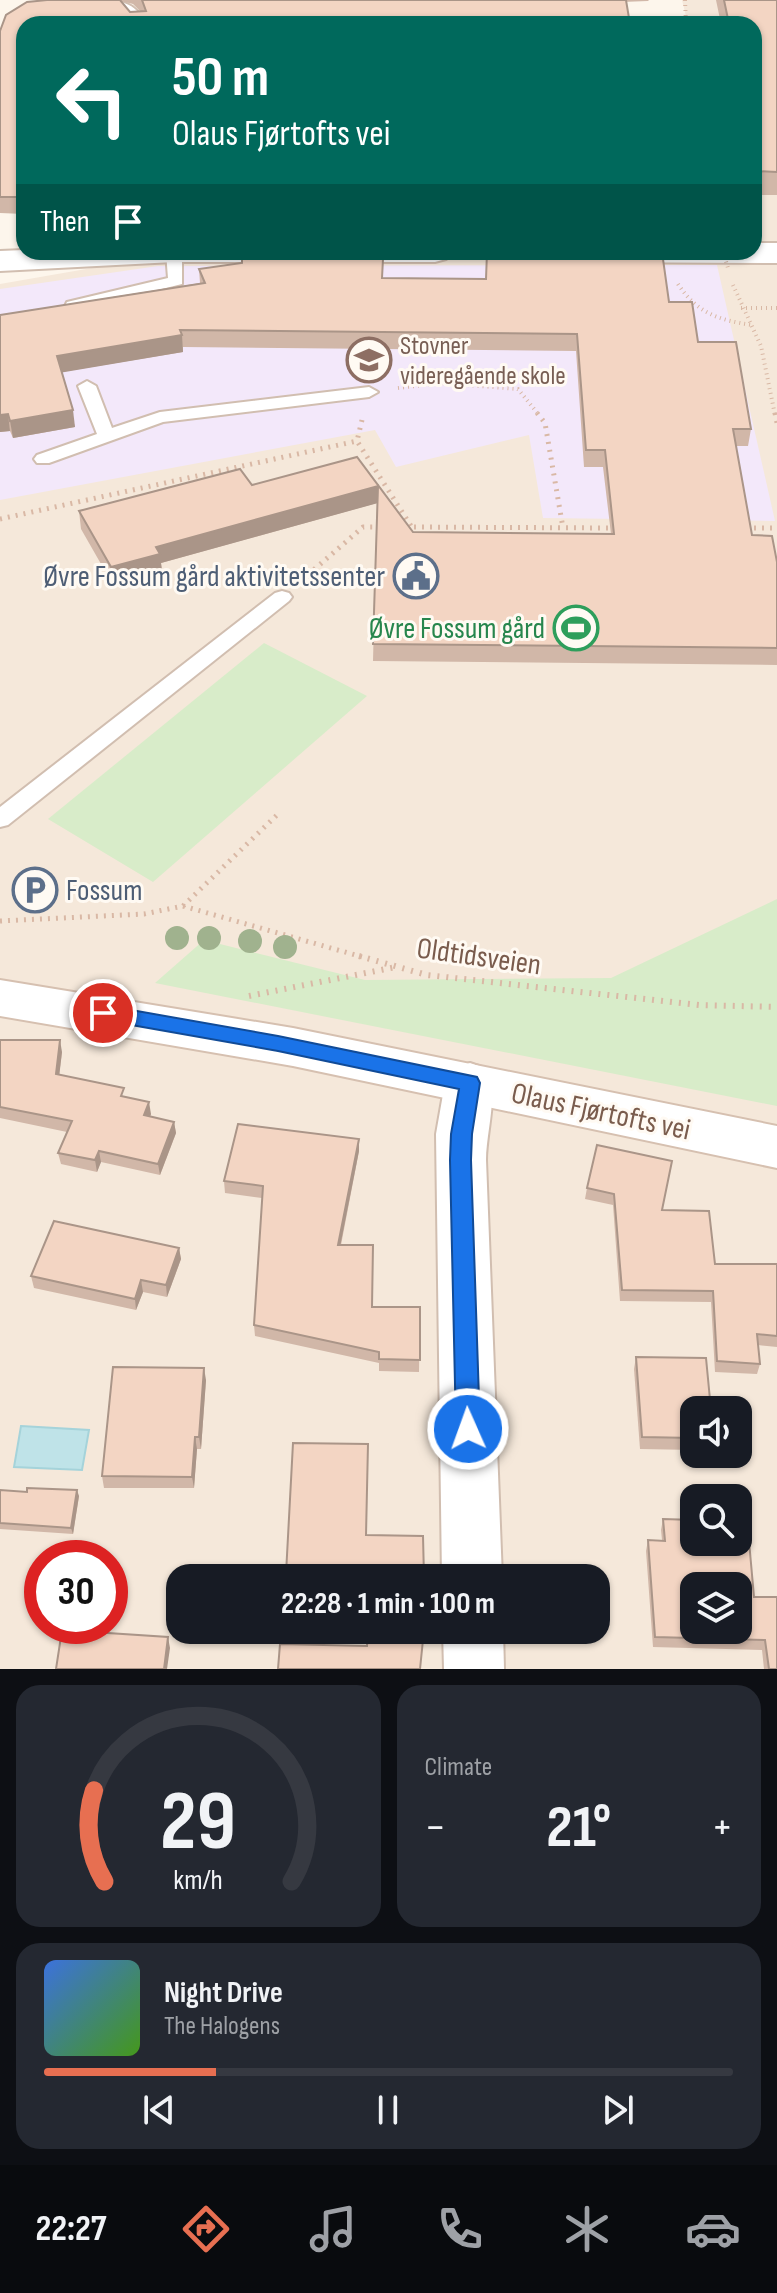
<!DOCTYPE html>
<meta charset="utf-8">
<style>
:root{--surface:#171b24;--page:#242831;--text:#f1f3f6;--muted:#9ea1a6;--line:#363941;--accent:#e76f51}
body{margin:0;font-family:"Sofia Sans Condensed",sans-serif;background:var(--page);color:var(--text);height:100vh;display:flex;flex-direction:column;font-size:30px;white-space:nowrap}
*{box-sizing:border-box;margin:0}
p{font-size:26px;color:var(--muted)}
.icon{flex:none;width:44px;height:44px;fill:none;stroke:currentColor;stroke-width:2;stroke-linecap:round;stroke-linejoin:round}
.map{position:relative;height:1669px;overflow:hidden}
.details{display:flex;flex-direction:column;gap:16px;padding:16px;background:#0d0f14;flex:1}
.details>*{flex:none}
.guide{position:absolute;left:16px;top:16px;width:746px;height:244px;border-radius:24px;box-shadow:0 2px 6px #0004;background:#00695c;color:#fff;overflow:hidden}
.controls{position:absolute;left:680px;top:1396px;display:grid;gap:16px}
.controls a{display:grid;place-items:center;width:72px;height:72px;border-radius:16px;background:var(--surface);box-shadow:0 2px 6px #0004;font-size:40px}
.speed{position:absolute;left:24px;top:1540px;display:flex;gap:16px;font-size:40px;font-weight:700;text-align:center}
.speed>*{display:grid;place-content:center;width:104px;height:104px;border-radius:50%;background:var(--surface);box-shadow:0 2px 6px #0004;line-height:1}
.speed .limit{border:12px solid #d22;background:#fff;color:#111}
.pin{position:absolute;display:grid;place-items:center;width:68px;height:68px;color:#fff;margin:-34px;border:4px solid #fff;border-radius:50%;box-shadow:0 2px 8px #0007}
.me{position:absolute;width:88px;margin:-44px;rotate:358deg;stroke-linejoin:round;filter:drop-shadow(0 0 6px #0008)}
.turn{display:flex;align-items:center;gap:28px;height:168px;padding:0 24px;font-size:36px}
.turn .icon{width:104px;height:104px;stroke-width:2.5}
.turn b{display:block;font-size:56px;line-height:68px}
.then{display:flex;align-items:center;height:76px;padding:0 24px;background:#0003;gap:16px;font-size:30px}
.big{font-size:60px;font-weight:700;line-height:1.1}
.details .tile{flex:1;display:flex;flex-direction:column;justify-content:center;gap:12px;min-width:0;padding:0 28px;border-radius:24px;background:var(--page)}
.details .dial{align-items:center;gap:0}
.dial svg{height:208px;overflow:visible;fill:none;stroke:var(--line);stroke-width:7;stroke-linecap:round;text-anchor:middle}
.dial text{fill:var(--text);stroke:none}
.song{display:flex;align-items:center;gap:24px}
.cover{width:96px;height:96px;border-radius:12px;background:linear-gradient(135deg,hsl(220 70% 55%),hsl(100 70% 35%))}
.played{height:8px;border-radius:4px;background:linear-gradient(90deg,var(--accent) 25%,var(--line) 25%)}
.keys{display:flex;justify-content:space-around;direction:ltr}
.heat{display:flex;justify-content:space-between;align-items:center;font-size:44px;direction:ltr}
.details .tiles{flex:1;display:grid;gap:16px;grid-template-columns:1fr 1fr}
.tile:last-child{grid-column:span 2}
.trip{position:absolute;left:166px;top:1564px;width:444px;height:80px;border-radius:24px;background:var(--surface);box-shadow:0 2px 6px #0004;font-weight:700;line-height:80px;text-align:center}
.menu{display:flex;height:128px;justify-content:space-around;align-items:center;background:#090b0e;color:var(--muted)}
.menu .icon{width:56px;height:56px}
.menu .current{color:var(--accent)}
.menu b{font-size:36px;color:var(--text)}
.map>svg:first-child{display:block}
.residential{fill:#f5e8da;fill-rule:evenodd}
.education{fill:#f3e8fa}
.green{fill:#d8ecc9}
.water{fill:#bfe3e8;stroke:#a5d3da;stroke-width:2}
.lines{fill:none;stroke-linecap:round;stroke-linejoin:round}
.lane-casing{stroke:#d1beb0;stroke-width:4}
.street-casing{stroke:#d1beb0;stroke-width:4}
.secondary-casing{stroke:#d6c0b0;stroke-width:4}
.path-far2{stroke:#d9b8a5;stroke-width:4;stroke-dasharray:1 4;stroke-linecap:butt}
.path-far1{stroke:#d9b8a5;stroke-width:5;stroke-dasharray:2 6;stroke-linecap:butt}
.path{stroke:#d9b8a5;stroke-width:6;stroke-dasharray:2 7;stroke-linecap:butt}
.lane{fill:#fff;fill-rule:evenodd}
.street{fill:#fff;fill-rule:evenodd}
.secondary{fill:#fff;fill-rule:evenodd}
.path-bridge{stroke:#d9b8a5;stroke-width:4;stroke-dasharray:1 4;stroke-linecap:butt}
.tree{fill:#a0b28e}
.wall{fill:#d1b7a8;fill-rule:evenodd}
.shaded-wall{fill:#aa9588}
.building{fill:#f3d5c3;stroke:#aa9588;stroke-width:2;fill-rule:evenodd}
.route{fill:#1a73e8;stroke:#114b97;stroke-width:2}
.labels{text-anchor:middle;stroke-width:6;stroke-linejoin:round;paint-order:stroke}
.far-education-label{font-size:26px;fill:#785e54;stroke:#fffaf3;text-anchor:start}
.service-label{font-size:30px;fill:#4e5e75;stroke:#fffaf3;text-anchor:end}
.leisure-label{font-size:30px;fill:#27864d;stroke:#fffaf3;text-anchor:end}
.street-label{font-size:30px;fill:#7a5c4d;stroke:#fffaf3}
</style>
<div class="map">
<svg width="777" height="1669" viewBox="0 0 777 1669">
<rect width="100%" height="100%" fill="#fdf6ec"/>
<path class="residential" d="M 682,0 L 777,0 L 777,1669 L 0,1669 L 0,284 L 155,257 L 738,259 L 754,252 L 754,24 L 688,24 ZM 694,1410 L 738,1410 L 738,1454 L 694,1454 ZM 694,1498 L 738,1498 L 738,1542 L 694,1542 ZM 42,1558 L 110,1558 L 110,1626 L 42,1626 ZM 180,1578 L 596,1578 L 596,1630 L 180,1630 ZM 694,1586 L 738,1586 L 738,1630 L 694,1630 Z"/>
<path class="education" d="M 717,265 L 775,521 L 543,518 L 529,435 L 396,467 L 375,430 L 0,500 L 0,289 L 158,266 Z"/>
<g class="green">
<path d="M 264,643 L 367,696 L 153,882 L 48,819 Z"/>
<path d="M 777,899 L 777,1106 L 155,983 L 204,940 L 365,980 L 611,978 Z"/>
</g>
<path class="water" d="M 21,1426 L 89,1430 L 82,1470 L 14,1467 Z"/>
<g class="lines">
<g class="lane-casing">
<g id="lane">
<path d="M 96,0 C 118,0 136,1 145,24 L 131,24 L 124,13 Z"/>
<path d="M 166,252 L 182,252 L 182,284 L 73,311 L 65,306 L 67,302 L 168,278 Z"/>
<path d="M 87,381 L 96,386 L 112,428 L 160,412 L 369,387 L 378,392 L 369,397 L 163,422 L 49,463 L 37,463 L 34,459 L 37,455 L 97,434 L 78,386 Z"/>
<path d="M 282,591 L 289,593 L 292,597 L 289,601 L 8,825 L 0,827 L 0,807 L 275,593 Z"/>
</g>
</g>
<g class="street-casing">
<g id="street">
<path d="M 754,243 L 777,243 L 777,263 L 579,262 L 568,259 L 563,252 L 754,252 Z"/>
<path d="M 24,250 L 24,252 L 451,252 L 446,259 L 435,262 L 174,262 L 0,271 L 0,251 Z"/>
<path d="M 470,1063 L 487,1069 C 499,1093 486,1132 486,1160 L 502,1578 L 442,1578 L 436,1134 L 445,1083 L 453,1069 Z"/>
<path d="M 443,1630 L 503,1630 L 504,1669 L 444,1669 Z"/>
</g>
</g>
<g class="secondary-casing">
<path id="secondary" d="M 0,980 L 293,1028 L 777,1126 L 777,1168 L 293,1066 L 0,1016 Z"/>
</g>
<g class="path-far2">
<path d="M 685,0 L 686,24"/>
<path d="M 678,284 C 697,313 718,320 752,325"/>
<path d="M 733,285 L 761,346 L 775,415"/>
<path d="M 741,308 L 777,308"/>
<path d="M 398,388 L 441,383 L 518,389 L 539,415"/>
</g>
<g class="path-far1">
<path d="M 537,413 L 545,423 L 563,528"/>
<path d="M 775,413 L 777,423"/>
<path d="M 362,420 L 357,441 L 411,526"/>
<path d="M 0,519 L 357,441"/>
<path d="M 406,527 L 616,528"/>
<path d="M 746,528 L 777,528"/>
<path d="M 302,580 L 363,527 L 380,527"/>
<path d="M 183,906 L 366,958"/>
<path d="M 0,921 L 144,914 L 183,906 L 279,813"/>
</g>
<g class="path">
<path d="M 359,956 L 427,975 L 699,1005 L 777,1007"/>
<path d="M 249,996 L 396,967"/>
</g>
<use href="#lane" class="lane"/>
<use href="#street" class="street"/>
<use href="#secondary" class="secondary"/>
<path class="path-bridge" d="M 723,252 L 728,268"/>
</g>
<g class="tree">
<circle cx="177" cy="938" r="12"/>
<circle cx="209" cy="938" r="12"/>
<circle cx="250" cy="941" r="12"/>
<circle cx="285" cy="947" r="12"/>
</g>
<g class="wall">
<path d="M 47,0 L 649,0 L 648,1 L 24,24 L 24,214 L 0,213 L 0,31 ZM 121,1 L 133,4 L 140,11 L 130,12 Z"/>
<path d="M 716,0 L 777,0 L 777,195 L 754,195 L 754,24 L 721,24 Z"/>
<path d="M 199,269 L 383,278 L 486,279 L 669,302 L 698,342 L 751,429 L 748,446 L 736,446 L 752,535 L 777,562 L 777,665 L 373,661 L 377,503 L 161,563 L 162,571 L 113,585 L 81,529 L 79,511 L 252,485 L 357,457 L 413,532 L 611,534 L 603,467 L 584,467 L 576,351 L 183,347 L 183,352 L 61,372 L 75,427 L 13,438 L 10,431 L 0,432 L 0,315 L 200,283 Z"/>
<path d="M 0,1040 L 62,1052 L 59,1075 L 125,1097 L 151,1114 L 150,1116 L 174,1122 L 176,1133 L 160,1175 L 101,1162 L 97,1172 L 61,1164 L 58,1153 L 67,1132 L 0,1118 Z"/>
<path d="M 359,1151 L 341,1245 L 372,1307 L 420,1307 L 419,1372 L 379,1371 L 379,1363 L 255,1336 L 254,1325 L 262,1198 L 225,1193 L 224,1181 Z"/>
<path d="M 672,1161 L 662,1210 L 715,1264 L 777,1264 L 777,1347 L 758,1345 L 760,1364 L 757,1374 L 715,1372 L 711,1302 L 620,1301 L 613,1205 L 585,1199 L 587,1188 Z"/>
<path d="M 179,1248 L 181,1259 L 167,1297 L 143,1292 L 136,1310 L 34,1288 L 31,1276 Z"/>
<path d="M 636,1357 L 694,1410 L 694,1450 L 640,1449 L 634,1369 Z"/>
<path d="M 206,1380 L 201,1449 L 197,1449 L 194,1488 L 104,1488 L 102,1476 Z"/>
<path d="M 0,1490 L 79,1496 L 73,1534 L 0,1529 Z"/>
<path d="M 663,1519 L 754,1597 L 777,1669 L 764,1669 L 762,1650 L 653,1647 L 646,1551 L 648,1540 L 662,1540 L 661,1530 Z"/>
<path d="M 366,1535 L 424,1578 L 287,1578 L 286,1574 Z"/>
</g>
<g class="shaded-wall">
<path d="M 182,335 L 183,352 L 59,373 L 57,356 Z"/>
<path d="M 73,410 L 75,427 L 13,438 L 10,421 Z"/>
<path d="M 8,414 L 10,431 L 0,432 L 0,415 Z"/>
<path d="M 378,486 L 378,503 L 161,563 L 162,571 L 113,585 L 111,567 L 156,547 Z"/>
<path d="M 60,1040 L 62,1052 L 58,1086 L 56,1074 Z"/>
<path d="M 149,1102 L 151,1114 L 146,1127 L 144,1115 Z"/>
<path d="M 174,1122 L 176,1133 L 160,1175 L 158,1164 Z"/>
<path d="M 359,1139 L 359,1151 L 338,1257 L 338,1245 Z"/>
<path d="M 99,1151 L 101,1162 L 97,1172 L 95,1160 Z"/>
<path d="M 179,1248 L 181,1259 L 167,1297 L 166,1285 Z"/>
<path d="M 141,1280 L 143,1292 L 136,1310 L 135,1299 Z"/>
<path d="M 204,1368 L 206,1380 L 201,1449 L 199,1437 Z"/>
<path d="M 195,1437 L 197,1449 L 194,1488 L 192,1477 Z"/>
<path d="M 77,1490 L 79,1496 L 73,1534 L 71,1528 Z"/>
<path d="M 168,1637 L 170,1648 L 167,1669 L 164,1669 Z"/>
</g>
<g class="building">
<path d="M 47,0 L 120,0 L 130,12 L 146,11 L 142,0 L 626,0 L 630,24 L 24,24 L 24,197 L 0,197 L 0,31 L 6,15 L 27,2 Z"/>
<path d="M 724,0 L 777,0 L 777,172 L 754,171 L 754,24 L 729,24 Z"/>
<path d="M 487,252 L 662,252 L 669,302 L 692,302 L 698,342 L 736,342 L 751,429 L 733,429 L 752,535 L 772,536 L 777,562 L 777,648 L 373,644 L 378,486 L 156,547 L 160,554 L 111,567 L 79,511 L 240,469 L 252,485 L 357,457 L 413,532 L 614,534 L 605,450 L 586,450 L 577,334 L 180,330 L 182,335 L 57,356 L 73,410 L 10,421 L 8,414 L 0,415 L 0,315 L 205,283 L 199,269 L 242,263 L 242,258 L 383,259 L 382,278 L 486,279 Z"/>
<path d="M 0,1040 L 60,1040 L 56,1074 L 124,1088 L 121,1096 L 149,1102 L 144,1115 L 174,1122 L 158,1164 L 99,1151 L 95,1160 L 58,1153 L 72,1121 L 0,1107 Z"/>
<path d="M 238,1124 L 359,1139 L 338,1245 L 373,1245 L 372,1307 L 420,1307 L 420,1360 L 379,1359 L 379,1352 L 254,1325 L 263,1186 L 224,1181 Z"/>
<path d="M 597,1145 L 672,1161 L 662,1210 L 709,1211 L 715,1264 L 777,1264 L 777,1336 L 757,1334 L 760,1364 L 717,1361 L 713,1291 L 622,1290 L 614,1194 L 587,1188 Z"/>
<path d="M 54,1221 L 179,1248 L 166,1285 L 141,1280 L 135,1299 L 31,1276 Z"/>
<path d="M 636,1357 L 706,1358 L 711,1410 L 694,1410 L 694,1438 L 642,1437 Z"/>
<path d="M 113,1367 L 204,1368 L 199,1437 L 195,1437 L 192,1477 L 102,1476 Z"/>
<path d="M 293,1443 L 368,1444 L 366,1535 L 423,1536 L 424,1578 L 374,1578 L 374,1576 L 286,1574 Z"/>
<path d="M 27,1488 L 77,1490 L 71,1528 L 0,1523 L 0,1490 L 27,1492 Z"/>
<path d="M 663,1519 L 694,1520 L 694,1542 L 749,1541 L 754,1597 L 777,1597 L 777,1669 L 769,1669 L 765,1640 L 655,1637 L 648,1540 L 665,1541 ZM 694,1586 L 738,1586 L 738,1630 L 694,1630 Z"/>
<path d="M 62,1630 L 168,1637 L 164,1669 L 56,1669 Z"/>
<path d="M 368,1630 L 424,1630 L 420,1669 L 278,1669 L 280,1644 L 367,1646 Z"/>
</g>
<path class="route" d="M 103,1005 L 278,1036 L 477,1077 L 480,1083 L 472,1134 L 471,1160 L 480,1429 L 476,1436 L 468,1439 L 460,1436 L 456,1429 L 450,1160 L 451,1134 L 459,1089 L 278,1051 L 103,1020 L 96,1018 L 93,1013 L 96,1007 Z"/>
<defs>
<g id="school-ring" transform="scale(2.3)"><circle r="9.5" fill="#fffaf3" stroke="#8d6e63" stroke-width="1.5"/><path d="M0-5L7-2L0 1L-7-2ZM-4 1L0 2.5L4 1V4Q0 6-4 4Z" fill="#8d6e63"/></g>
<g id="civic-ring" transform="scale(2.3)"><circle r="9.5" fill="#fffaf3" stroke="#5c6f8a" stroke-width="1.5"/><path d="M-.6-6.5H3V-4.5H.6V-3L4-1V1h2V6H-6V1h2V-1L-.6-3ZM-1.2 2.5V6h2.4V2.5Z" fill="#5c6f8a"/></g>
<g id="stadium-ring" transform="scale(2.3)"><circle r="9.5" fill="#fffaf3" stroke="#2e9e5b" stroke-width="1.5"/><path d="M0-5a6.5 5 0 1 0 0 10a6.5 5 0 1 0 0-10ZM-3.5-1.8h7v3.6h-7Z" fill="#2e9e5b"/></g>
<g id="parking-ring" transform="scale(2.3)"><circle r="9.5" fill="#fffaf3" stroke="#5c6f8a" stroke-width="1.5"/><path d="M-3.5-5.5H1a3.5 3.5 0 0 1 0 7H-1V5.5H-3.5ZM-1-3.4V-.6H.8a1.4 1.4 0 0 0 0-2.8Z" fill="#5c6f8a"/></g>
</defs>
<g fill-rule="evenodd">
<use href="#school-ring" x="369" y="360"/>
<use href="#civic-ring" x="416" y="576"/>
<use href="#stadium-ring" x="576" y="628"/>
<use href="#parking-ring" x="35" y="890"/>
</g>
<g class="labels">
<g class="far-education-label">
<text x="400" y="354">Stovner<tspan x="400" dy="30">videregående skole</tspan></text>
</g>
<g class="service-label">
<text x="385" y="586">Øvre Fossum gård aktivitetssenter</text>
<text x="66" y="900" text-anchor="start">Fossum</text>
</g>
<g class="leisure-label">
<text x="545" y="638">Øvre Fossum gård</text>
</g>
<g class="street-label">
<text transform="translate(479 956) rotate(8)" y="10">Oldtidsveien</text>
<text transform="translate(601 1111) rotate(12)" y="10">Olaus Fjørtofts vei</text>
</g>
</g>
</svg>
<div class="controls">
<a><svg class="icon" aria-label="sound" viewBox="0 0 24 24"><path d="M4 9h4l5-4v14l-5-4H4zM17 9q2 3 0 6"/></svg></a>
<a><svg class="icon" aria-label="search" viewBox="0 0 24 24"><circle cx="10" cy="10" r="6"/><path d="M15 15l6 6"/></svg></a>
<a><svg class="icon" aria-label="layers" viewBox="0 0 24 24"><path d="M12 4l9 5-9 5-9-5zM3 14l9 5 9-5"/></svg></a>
</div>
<div class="speed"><div class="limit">30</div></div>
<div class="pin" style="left:103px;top:1013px;background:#d93025"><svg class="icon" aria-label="arrive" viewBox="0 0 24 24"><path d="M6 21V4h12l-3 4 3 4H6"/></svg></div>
<svg class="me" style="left:468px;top:1429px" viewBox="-20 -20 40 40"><circle r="17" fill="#1a73e8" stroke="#fff" stroke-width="3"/><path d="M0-11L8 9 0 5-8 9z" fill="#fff"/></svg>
<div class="trip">22:28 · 1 min · 100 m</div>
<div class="guide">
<div class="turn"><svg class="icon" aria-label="left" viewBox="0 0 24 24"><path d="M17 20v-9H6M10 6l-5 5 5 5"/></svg><div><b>50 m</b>Olaus Fjørtofts vei</div></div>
<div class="then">Then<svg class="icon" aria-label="arrive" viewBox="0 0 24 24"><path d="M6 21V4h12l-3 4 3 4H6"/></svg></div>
</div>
</div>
<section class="details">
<div class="tiles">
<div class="tile dial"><svg viewBox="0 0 100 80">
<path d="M14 69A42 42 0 1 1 86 69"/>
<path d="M14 69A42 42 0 0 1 10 34" stroke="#e76f51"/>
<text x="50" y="56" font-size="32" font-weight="700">29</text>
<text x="50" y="72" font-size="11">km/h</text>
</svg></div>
<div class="tile"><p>Climate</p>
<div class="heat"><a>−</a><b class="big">21°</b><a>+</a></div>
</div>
<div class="tile">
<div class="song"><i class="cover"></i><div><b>Night Drive</b><p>The Halogens</p></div></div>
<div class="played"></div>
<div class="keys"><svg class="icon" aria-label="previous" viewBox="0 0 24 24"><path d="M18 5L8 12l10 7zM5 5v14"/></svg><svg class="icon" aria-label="pause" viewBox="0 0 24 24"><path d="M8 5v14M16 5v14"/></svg><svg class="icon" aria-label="next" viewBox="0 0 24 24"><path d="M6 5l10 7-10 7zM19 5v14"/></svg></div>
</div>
</div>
</section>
<nav class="menu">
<b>22:27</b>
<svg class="icon current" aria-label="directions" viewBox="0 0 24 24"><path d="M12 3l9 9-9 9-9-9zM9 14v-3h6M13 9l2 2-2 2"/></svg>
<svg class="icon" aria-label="music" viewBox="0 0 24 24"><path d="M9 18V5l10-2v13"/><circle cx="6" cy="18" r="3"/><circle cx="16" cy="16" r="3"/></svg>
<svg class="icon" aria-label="phone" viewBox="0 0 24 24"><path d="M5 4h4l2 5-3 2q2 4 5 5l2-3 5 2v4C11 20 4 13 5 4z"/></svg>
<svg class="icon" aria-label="climate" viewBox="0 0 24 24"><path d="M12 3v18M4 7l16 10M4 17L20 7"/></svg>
<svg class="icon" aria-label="car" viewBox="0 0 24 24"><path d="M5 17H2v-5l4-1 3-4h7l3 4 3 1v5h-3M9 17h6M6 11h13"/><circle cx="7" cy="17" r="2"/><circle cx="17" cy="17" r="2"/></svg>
</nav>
